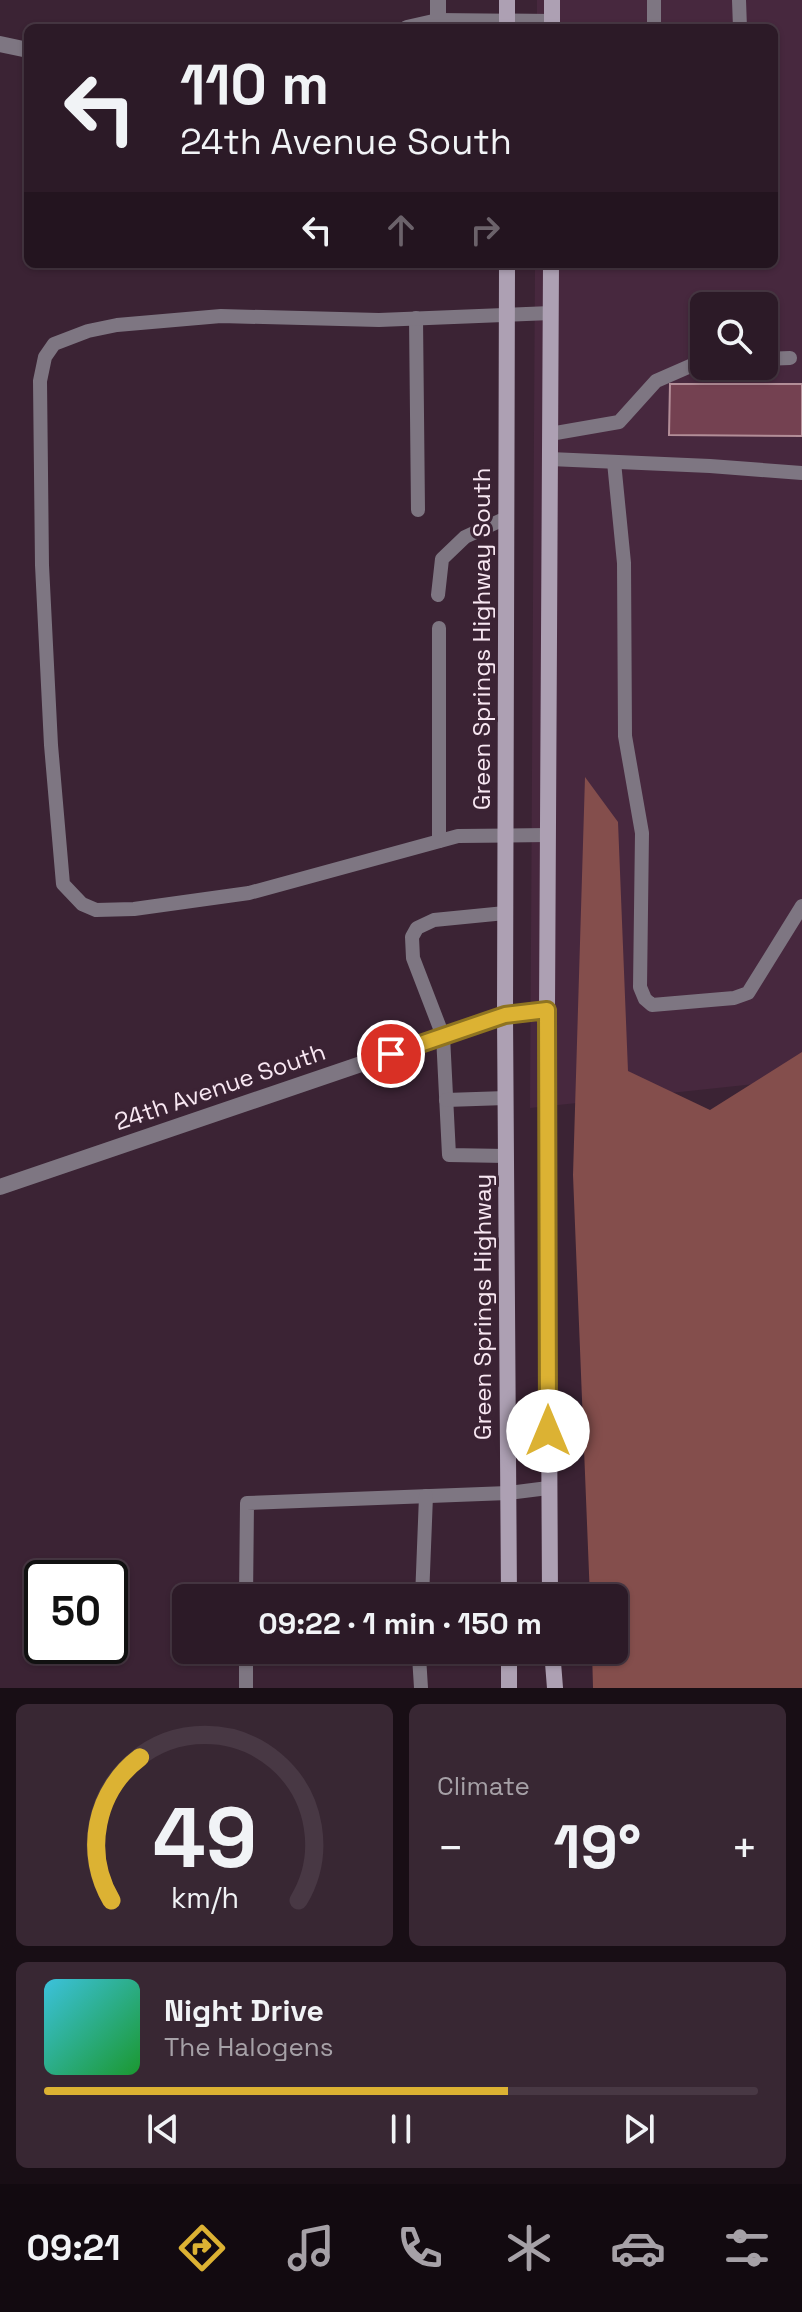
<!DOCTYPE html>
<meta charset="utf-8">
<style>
:root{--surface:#2c1a27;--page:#382733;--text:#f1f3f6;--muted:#a6a1a7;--line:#483844;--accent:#dcb233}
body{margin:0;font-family:"Space Grotesk",sans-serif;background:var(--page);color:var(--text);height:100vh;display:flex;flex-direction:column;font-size:30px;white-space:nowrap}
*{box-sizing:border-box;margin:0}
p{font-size:26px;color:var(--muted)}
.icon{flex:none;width:44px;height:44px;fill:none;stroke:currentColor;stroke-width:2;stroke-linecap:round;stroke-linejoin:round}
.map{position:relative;height:1688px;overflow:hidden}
.details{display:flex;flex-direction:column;gap:16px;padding:16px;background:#180e15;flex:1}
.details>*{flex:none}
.hud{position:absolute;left:24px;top:24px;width:754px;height:244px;border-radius:12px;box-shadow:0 2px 6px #0004,0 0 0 2px var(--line);background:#2c1a27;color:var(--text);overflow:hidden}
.fabs{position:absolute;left:690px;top:292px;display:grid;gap:16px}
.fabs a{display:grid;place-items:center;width:88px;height:88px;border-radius:12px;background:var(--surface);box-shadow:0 2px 6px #0004,0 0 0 2px var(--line);font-size:40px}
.speed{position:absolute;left:24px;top:1560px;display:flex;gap:16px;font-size:40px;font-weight:700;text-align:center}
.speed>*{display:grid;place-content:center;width:104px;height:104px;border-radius:50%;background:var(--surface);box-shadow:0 2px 6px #0004,0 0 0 2px var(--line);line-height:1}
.speed .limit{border:4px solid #111;border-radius:12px;background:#fff;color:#111}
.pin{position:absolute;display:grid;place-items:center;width:68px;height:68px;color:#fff;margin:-34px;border:4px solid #fff;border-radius:50%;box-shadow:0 2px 8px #0007}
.me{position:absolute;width:88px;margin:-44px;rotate:0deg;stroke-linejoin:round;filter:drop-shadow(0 0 6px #0008)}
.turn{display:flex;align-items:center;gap:28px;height:168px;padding:0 24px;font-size:36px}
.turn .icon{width:104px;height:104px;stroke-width:2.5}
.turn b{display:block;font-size:56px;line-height:68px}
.lanes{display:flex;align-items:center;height:76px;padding:0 24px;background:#0003;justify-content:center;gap:40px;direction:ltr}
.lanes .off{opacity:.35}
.big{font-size:60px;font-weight:800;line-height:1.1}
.details .card{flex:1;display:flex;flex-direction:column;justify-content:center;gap:12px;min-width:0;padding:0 28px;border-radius:12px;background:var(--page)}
.details .dial{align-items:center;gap:0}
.dial svg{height:208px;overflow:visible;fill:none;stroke:var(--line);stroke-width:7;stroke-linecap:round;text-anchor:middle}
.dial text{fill:var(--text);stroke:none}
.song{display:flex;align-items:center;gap:24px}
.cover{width:96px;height:96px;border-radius:12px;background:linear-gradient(135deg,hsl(190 70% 55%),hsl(130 70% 35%))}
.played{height:8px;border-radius:4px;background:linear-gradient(90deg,var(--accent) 65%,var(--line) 65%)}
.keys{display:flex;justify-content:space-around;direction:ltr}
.heat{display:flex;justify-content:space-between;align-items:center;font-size:44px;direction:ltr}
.details .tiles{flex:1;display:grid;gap:16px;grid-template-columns:1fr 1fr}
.card:last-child{grid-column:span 2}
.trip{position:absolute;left:172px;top:1584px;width:456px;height:80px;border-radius:12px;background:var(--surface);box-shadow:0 2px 6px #0004,0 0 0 2px var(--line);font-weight:800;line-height:80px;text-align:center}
.menu{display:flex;height:128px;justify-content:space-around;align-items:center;background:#120a10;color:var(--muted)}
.menu .icon{width:56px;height:56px}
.menu .active{color:var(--accent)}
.menu b{font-size:36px;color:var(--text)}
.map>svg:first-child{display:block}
.built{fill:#47283e;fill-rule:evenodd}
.forest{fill:#844e4c}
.building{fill:#744151;stroke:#b38e98;stroke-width:2}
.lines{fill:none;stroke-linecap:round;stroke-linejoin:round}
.service{stroke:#7e7682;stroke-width:14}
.minor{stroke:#7e7682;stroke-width:16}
.secondary{stroke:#ada0b3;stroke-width:16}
.route-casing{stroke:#8f7421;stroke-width:20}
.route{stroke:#dcb233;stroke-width:14}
.labels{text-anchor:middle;stroke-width:6;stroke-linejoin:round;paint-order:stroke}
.street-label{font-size:24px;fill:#f8e7f2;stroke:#3b2334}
</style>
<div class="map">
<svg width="802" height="1688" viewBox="0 0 802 1688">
<rect width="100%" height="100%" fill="#3b2334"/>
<path class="built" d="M 537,0 L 802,0 L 802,1079 L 530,1108 L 535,264 L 774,264 L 774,28 L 537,28 ZM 704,306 L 764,306 L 764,366 L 704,366 Z"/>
<path class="forest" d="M 585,777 L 618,822 L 628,1071 L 710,1110 L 802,1052 L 802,1688 L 593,1688 L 592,1650 L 614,1650 L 614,1598 L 590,1598 L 573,1175 Z"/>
<path class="building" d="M 670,384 L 802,384 L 802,436 L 669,435 Z"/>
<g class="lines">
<g class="service">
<path d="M 739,0 L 740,28"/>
<path d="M 654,28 L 654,0"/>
<path d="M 416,318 L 418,510"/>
<path d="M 764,359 L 790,358"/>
<path d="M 550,434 L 619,422 L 656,381 L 704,360"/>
<path d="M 550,459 L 710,466 L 802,473"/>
<path d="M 614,462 L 624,563 L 625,736 L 642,833 L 640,987 L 645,999 L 652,1005 L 734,998 L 748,993 L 802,906"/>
<path d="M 438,595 L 442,559 L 465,537 L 506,518"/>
<path d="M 548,835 L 458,836 L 249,893 L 134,909 L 96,910 L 82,904 L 63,884 L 51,745 L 42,565 L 40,381 L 45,357 L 54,344 L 88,331 L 117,325 L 221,316 L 379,320 L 551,313"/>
<path d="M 439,841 L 439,628"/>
<path d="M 505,913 L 434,920 L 417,928 L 412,937 L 413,958 L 443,1036 L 449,1155 L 506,1156"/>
<path d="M 446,1100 L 506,1098"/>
<path d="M 246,1598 L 247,1503 L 508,1493 L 548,1488"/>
<path d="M 422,1598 L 426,1496"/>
<path d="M 419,1650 L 419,1656 L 503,1650"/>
<path d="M 419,1656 L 421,1688"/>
<path d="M 246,1688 L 246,1650"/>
</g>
<g class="minor">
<path d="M 407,28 L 438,21 L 552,22"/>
<path d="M 438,28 L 438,0"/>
<path d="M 0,44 L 28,50"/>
<path d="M 0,1187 L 505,1015 L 547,1010"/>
</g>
<g class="secondary">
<path d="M 507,28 L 507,0"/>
<path d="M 552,28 L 552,0"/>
<path d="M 507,264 L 505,1015 L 509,1598"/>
<path d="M 550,1598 L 547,1010 L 551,264"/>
<path d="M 509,1650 L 509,1688"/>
<path d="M 552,1650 L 555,1688"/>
</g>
</g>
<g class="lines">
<g class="route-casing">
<path id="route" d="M 391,1054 L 505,1015 L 547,1010 L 548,1431"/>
</g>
<use href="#route" class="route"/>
</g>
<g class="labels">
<g class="street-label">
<text transform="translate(482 639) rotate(-90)" y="8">Green Springs Highway South</text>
<text transform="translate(220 1087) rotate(-19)" y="8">24th Avenue South</text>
<text transform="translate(483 1307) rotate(-90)" y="8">Green Springs Highway</text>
</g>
</g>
</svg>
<div class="fabs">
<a><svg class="icon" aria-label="search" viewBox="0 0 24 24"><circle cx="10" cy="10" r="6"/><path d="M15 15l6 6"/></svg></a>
</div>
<div class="speed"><div class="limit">50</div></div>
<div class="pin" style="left:391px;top:1054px;background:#d93025"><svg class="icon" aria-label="arrive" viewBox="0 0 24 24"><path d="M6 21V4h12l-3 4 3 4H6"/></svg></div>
<svg class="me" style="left:548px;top:1431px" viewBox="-20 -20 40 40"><circle r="19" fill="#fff"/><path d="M0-13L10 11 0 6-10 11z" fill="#dcb233"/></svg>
<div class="trip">09:22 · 1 min · 150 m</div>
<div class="hud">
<div class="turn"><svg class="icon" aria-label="left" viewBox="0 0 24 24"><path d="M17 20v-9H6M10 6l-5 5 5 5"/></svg><div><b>110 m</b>24th Avenue South</div></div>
<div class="lanes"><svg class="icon" aria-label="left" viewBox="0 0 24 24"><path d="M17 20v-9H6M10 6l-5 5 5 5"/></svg><svg class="icon off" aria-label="ahead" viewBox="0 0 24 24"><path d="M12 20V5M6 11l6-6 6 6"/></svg><svg class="icon off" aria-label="right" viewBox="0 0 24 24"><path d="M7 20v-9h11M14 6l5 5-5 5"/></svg></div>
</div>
</div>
<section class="details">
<div class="tiles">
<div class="card dial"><svg viewBox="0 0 100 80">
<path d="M14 69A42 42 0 1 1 86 69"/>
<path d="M14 69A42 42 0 0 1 25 14" stroke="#dcb233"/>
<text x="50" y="56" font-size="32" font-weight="700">49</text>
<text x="50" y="72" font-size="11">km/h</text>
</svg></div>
<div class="card"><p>Climate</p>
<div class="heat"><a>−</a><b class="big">19°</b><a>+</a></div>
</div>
<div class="card">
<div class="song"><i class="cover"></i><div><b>Night Drive</b><p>The Halogens</p></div></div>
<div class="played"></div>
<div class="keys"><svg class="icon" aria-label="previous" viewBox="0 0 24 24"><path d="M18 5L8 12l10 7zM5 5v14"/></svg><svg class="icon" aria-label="pause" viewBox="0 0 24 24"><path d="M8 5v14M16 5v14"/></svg><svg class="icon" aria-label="next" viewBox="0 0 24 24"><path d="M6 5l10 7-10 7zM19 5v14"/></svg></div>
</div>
</div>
</section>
<nav class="menu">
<b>09:21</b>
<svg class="icon active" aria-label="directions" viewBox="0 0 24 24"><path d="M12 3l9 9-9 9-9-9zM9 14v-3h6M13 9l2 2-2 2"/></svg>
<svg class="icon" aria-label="music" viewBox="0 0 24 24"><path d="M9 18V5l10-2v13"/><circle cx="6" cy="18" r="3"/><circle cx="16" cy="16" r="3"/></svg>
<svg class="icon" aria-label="phone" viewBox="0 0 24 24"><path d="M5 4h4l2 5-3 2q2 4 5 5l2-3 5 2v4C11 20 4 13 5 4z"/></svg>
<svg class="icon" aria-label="climate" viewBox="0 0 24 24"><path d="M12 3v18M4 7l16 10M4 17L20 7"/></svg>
<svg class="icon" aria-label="car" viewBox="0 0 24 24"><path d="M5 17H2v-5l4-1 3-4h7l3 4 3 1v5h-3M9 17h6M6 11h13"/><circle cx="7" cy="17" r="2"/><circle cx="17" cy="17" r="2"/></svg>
<svg class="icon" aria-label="filters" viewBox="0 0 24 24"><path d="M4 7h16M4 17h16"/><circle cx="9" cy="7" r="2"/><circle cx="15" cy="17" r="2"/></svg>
</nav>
